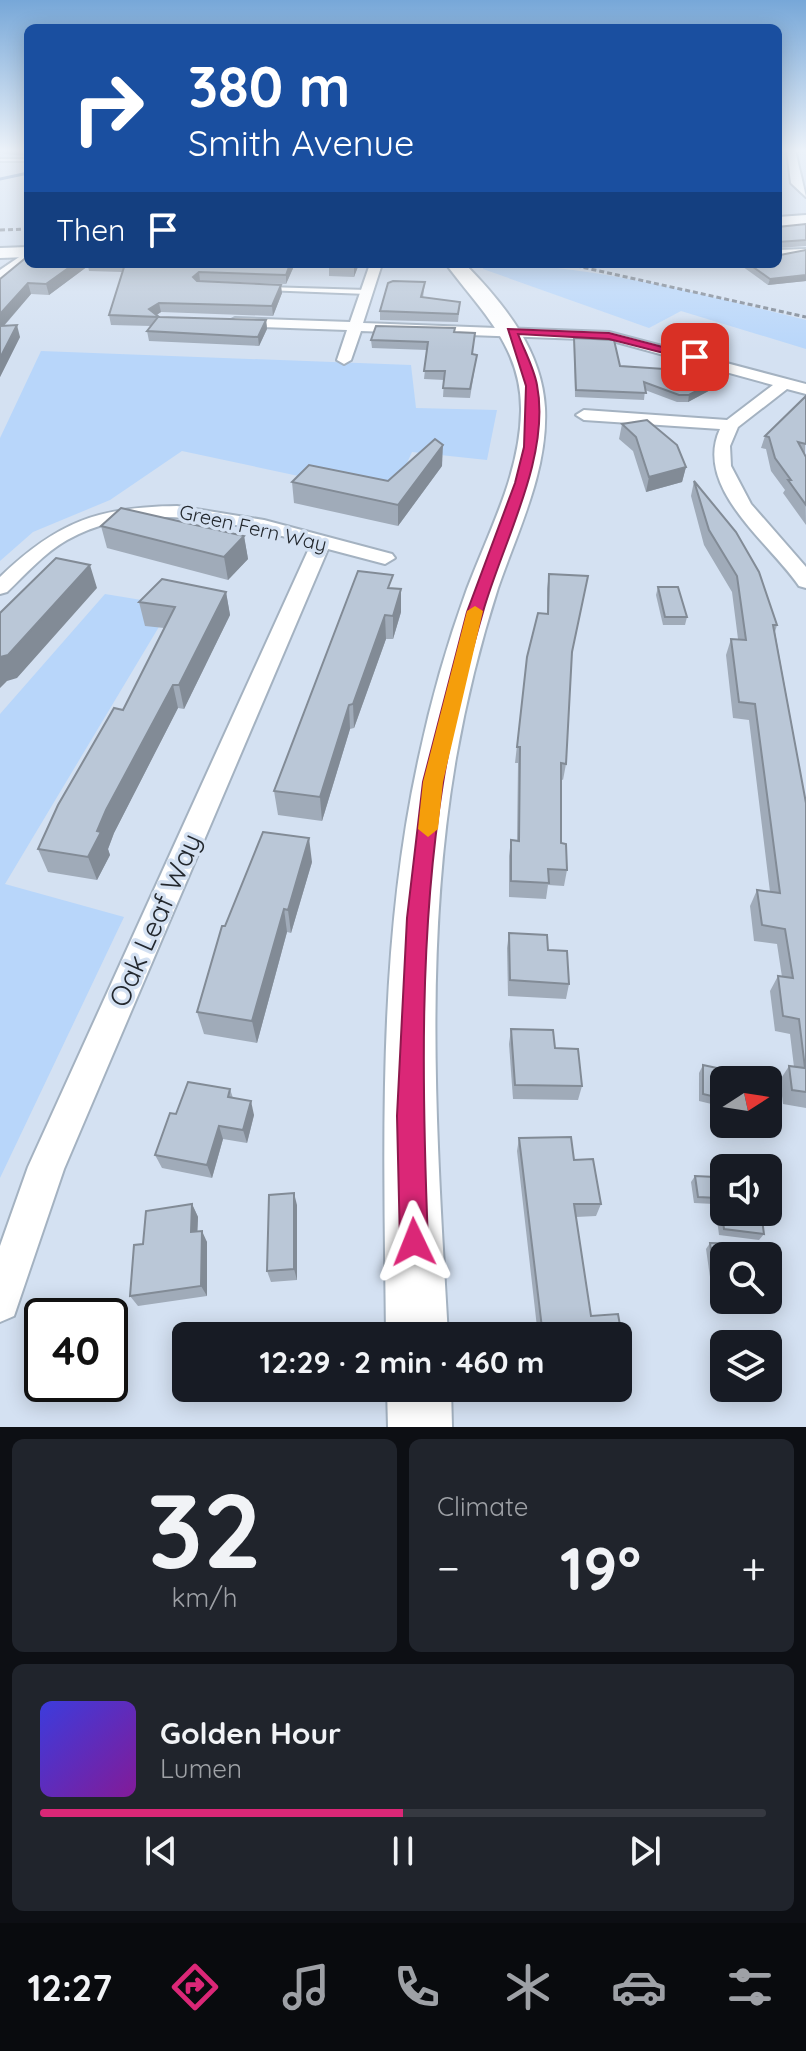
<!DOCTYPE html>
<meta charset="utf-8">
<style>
:root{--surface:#171b24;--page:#20242c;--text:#f1f3f6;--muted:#9ea1a6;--line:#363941;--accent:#db2777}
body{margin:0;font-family:Quicksand,sans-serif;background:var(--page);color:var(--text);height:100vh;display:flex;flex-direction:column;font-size:30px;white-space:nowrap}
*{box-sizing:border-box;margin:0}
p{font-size:26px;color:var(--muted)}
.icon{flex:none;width:44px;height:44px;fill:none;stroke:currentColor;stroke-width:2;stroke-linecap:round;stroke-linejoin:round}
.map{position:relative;height:1427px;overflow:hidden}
.sheet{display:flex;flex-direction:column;gap:12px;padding:12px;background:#0d0f14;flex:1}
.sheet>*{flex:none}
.hud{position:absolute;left:24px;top:24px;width:758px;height:244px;border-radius:12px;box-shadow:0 4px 20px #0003;background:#1a4fa0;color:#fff;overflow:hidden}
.needle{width:52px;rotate:78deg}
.fabs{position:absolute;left:710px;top:1066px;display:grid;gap:16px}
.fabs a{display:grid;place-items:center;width:72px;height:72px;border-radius:12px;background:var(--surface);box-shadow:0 4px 20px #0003;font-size:40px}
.speed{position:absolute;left:24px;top:1298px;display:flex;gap:16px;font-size:40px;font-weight:700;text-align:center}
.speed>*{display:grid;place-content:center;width:104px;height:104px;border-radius:50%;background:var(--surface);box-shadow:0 4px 20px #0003;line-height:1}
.speed .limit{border:4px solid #111;border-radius:12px;background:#fff;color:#111}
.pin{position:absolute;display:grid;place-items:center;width:68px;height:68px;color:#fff;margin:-34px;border-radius:16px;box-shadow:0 4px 12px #0006}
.me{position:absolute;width:88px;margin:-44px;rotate:358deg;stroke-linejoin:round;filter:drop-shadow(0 0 6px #0008)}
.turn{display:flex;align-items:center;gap:28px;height:168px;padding:0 32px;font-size:36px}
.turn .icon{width:104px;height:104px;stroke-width:2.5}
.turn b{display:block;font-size:56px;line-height:68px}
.then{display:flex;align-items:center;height:76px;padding:0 32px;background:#0003;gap:16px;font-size:30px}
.big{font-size:60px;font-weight:700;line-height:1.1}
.sheet .widget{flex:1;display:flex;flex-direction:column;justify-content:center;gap:12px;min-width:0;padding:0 28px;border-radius:12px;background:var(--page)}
.sheet .dial{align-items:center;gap:0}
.dial b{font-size:104px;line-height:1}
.song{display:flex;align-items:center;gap:24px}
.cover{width:96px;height:96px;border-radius:12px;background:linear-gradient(135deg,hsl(240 70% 55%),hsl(290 70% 35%))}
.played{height:8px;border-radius:4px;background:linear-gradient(90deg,var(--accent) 50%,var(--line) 50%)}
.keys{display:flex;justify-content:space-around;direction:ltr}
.heat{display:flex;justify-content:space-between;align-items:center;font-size:44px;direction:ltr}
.sheet .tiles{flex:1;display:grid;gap:12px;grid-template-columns:1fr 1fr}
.widget:last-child{grid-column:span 2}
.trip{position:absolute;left:172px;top:1322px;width:460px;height:80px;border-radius:12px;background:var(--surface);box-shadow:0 4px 20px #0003;font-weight:700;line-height:80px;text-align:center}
.tabs{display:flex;height:128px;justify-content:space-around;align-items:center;background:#090b0e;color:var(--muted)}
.tabs .icon{width:56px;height:56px}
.tabs .current{color:var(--accent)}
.tabs b{font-size:36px;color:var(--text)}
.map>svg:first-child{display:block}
.green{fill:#b8d6fa}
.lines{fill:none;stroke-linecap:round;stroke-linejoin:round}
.stream{stroke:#6e93c0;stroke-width:3}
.lane-casing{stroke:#a4b2c1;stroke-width:4}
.street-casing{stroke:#a4b2c1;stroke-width:4}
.secondary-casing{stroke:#a4b2c1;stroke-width:4}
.lane{fill:#fff;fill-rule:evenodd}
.street{fill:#fff;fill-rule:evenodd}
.secondary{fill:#fff;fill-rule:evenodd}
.rail{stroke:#7e8793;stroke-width:3;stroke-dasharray:5 3;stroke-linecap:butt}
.wall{fill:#a0abb9}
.shaded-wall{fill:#828b96}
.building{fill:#bac7d7;stroke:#828b96;stroke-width:2}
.route{fill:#db2777;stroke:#8e194d;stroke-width:2}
.slow{fill:#f59e0b}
.labels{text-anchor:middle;stroke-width:7;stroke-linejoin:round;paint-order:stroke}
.far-street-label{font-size:20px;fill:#23282e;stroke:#d4e1f2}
.near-street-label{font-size:28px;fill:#23282e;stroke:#d4e1f2}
</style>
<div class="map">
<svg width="806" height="1427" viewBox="0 0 806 1427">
<rect width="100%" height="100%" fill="#d4e1f2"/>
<g class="green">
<path d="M 484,264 C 594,264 700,294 806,320 L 806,349 L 681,311 L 649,328 L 483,269 Z"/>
<path d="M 41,351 L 411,365 L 416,408 L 497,410 L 487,460 L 412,452 L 392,496 L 182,451 L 110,500 L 33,532 L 0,561 L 0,438 Z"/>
<path d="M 105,594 L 172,605 L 5,884 L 124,917 L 0,1178 L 0,714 Z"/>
</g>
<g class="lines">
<path class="stream" d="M 0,179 L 28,173"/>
<g class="lane-casing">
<g id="lane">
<rect x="0" y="159" width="28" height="2"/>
<path d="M 266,287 L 367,290 L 370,292 L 367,294 L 264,290 L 264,288 Z"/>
</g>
</g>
<g class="street-casing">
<g id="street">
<path d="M 787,150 L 795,150 L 806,197 L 791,183 Z"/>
<path d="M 806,249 L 806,255 L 778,258 L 778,250 Z"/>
<path d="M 28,251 L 28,261 L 0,280 L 0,270 Z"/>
<path d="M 370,264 L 382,264 L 363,323 L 609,332 L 806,384 L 806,394 L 787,389 L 738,427 L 730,446 L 731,466 L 751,504 L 806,567 L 806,588 L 799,586 C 769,542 693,488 720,429 L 584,420 L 576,415 L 584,410 L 727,420 L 773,385 L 609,340 L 361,331 L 351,360 L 344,364 L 337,360 L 347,330 L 235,326 L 228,322 L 235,318 L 350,322 Z"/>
<path d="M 177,506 L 264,520 L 392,554 L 395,558 L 385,564 L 328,549 L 64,1169 L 14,1316 L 0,1322 L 0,1246 L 28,1167 L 311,544 C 234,522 141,498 67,540 C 44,553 26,574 7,592 L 0,594 L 0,577 C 57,522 98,507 177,506 Z"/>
</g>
</g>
<g class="secondary-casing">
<g id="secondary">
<path d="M 806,215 L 806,225 L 778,227 L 778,217 Z"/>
<path d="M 28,247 L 28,257 L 0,258 L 0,248 Z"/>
<path d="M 446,264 L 465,264 C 504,304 542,350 545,408 C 548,471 518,530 498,588 C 480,644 466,701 456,758 C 423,948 437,1144 448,1336 L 386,1336 C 384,1144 377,947 419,757 C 431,700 447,644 467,589 C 489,531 520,474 521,411 C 522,347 481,311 446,264 Z"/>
<path d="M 387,1388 L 451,1388 L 452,1427 L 388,1427 Z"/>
</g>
</g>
<use href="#lane" class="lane"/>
<use href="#street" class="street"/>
<use href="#secondary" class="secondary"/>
<g class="rail">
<path d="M 0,230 L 28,229"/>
<path d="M 568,264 L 806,317"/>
</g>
</g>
<g class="wall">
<path d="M 2,150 L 28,150 L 28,156 L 3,154 Z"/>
<path d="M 806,224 L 806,246 L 778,248 L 780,255 L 806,250 L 806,281 L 768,285 L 739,264 L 778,264 L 778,227 Z"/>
<path d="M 28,264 L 294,264 L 294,266 L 286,284 L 200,281 L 282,293 L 273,316 L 161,312 L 157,315 L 159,317 L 266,320 L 267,329 L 259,346 L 149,341 L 147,331 L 151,326 L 111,325 L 109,315 L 123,272 L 89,271 L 88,266 L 49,295 L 31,294 L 4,326 L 20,337 L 0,377 L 0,279 Z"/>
<path d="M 329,264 L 359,264 L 354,277 L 329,276 Z"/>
<path d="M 425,282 L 423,298 L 460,302 L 458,322 L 380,320 L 380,311 Z"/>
<path d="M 455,332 L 473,354 L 477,355 L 470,398 L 443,397 L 444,380 L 424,379 L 427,350 L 372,348 L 371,340 Z"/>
<path d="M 574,338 L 620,366 L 662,369 L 664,361 L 717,380 L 716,387 L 688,402 L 677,402 L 645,390 L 644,400 L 575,397 Z"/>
<path d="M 806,396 L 805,455 L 806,525 L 783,493 L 785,490 L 771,471 L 766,449 L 761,448 L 765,436 Z"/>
<path d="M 622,424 L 686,467 L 682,482 L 646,492 L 633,451 L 619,439 Z"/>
<path d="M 442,466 L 398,526 L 294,503 L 292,482 L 388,481 Z"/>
<path d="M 694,481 L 777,625 L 775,632 L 806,803 L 806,1108 L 783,1104 L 780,1080 L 789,1066 L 794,1067 L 790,1034 L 775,1031 L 770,991 L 778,976 L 782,977 L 777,944 L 754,941 L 750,906 L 757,890 L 770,892 L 749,720 L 733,718 L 726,655 L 731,639 L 738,639 L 732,592 L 704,545 L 691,496 Z"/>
<path d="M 101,526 L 244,536 L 248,559 L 228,580 L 107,548 Z"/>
<path d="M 549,574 L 572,656 L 566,764 L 563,780 L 561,779 L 561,843 L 567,870 L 564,886 L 548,885 L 546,899 L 509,897 L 509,856 L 511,840 L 517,840 L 518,763 L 515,763 L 527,657 L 547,614 L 547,589 Z"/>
<path d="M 658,587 L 687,617 L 685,625 L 663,625 L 656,595 Z"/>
<path d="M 393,588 L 401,589 L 401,612 L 393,639 L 386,639 L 354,728 L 350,729 L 322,821 L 278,815 L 274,791 Z"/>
<path d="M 226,592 L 230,615 L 184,709 L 178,708 L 114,833 L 108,849 L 110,855 L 97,880 L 48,872 L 38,849 L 123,710 L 164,628 L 145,626 L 139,602 Z"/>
<path d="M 312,862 L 291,933 L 287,932 L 257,1043 L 204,1034 L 197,1012 L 225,926 Z"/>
<path d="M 509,933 L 548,950 L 569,984 L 566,999 L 508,996 L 507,948 Z"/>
<path d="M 511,1029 L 555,1048 L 582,1086 L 578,1100 L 513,1099 L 509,1044 Z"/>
<path d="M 703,1065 L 724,1080 L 724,1107 L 699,1101 L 699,1073 Z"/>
<path d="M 230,1089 L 233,1098 L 254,1115 L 247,1143 L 223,1139 L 212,1178 L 162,1168 L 155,1155 L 176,1114 Z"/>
<path d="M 571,1137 L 574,1160 L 593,1159 L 601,1204 L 596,1216 L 576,1217 L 591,1316 L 618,1314 L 628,1370 L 621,1379 L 618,1379 L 618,1336 L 538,1336 L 517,1151 L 519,1138 Z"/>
<path d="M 695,1176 L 718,1195 L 719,1193 L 764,1234 L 759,1240 L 719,1235 L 715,1203 L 714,1204 L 694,1203 L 691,1182 Z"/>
<path d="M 192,1204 L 198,1217 L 197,1231 L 207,1242 L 207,1296 L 138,1306 L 130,1296 L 143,1244 Z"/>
<path d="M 297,1205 L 297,1280 L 271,1282 L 267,1271 Z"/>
<path d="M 710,1243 L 724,1256 L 724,1278 L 710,1277 L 706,1249 Z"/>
</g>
<g class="shaded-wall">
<path d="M 74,264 L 88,264 L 88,266 L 49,295 L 46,284 Z"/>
<path d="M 290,264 L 294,264 L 294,266 L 286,284 L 286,275 Z"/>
<path d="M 354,264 L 359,264 L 354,277 Z"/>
<path d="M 199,272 L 200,281 L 194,286 L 193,277 Z"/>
<path d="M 806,275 L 806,281 L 768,285 L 770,279 Z"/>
<path d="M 28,283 L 31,294 L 0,330 L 0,314 Z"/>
<path d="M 281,285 L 282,293 L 273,316 L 272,306 Z"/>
<path d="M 159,303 L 161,312 L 153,317 L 149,309 Z"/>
<path d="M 266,320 L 267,329 L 259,346 L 258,337 Z"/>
<path d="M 17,325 L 20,337 L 0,377 L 0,358 Z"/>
<path d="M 717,380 L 716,387 L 688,402 L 689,395 Z"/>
<path d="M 443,445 L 442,466 L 398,526 L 398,505 Z"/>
<path d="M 686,467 L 682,482 L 646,492 L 649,477 Z"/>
<path d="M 244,536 L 248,559 L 228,580 L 224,557 Z"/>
<path d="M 90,565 L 97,588 L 17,678 L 7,681 L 0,688 L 0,657 Z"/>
<path d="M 401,589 L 401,612 L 393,639 L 393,616 Z"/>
<path d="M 226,592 L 230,615 L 184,709 L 179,685 Z"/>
<path d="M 385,615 L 386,639 L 354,728 L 353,704 Z"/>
<path d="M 173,685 L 178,708 L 114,833 L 108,849 L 110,855 L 97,880 L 88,857 L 97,831 L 106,810 Z"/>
<path d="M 349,705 L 350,729 L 322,821 L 320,797 Z"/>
<path d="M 309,838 L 312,862 L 291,933 L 288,910 Z"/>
<path d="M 284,909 L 287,932 L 257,1043 L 252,1021 Z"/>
<path d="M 251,1101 L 254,1115 L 247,1143 L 243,1130 Z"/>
<path d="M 219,1126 L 223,1139 L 212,1178 L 207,1165 Z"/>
<path d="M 294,1193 L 297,1205 L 297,1280 L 294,1269 Z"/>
<path d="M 192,1204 L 198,1217 L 197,1244 L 191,1232 Z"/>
<path d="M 202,1231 L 207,1242 L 207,1296 L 201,1286 Z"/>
</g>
<g class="building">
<path d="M 806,224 L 806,240 L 778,242 L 778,227 Z"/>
<path d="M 778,245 L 780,255 L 806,250 L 806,275 L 770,279 L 749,264 L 778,264 Z"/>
<path d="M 28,256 L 28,264 L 74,264 L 46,284 L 28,283 L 0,314 L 0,279 Z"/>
<path d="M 125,264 L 290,264 L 286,275 L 199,272 L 193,277 L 197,281 L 281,285 L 272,306 L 159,303 L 149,309 L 159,317 L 266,320 L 258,337 L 147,331 L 158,317 L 109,315 Z"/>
<path d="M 393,281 L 425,282 L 421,297 L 460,302 L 458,314 L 380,311 L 388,283 Z"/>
<path d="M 17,325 L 0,358 L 0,326 Z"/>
<path d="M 376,326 L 455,328 L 454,332 L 475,333 L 472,354 L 477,355 L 470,389 L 443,388 L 445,371 L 424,371 L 428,342 L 371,340 Z"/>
<path d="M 574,338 L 614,340 L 620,366 L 664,369 L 664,361 L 717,365 L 717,380 L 689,395 L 679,395 L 644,382 L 646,393 L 576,390 Z"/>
<path d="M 806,396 L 806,444 L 798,442 L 806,457 L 806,505 L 788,480 L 791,480 L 775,458 L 769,437 L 765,436 Z"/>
<path d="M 647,420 L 677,445 L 686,467 L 649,477 L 636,437 L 622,424 Z"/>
<path d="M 435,439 L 443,445 L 398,505 L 292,482 L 309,465 L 388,481 Z"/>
<path d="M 694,481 L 736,532 L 759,572 L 777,625 L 773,625 L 806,803 L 806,1092 L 792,1090 L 789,1066 L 805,1068 L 799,1019 L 783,1016 L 778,976 L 793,978 L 785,929 L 762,925 L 757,890 L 780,893 L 755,704 L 739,702 L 731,639 L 746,640 L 737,576 L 709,530 Z"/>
<path d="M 121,508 L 244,536 L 224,557 L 101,526 Z"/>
<path d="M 56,558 L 90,565 L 8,655 L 0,657 L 0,613 Z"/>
<path d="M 358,571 L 393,575 L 388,588 L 401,589 L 393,616 L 385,615 L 353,704 L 349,705 L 320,797 L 274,791 Z"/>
<path d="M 549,574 L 588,576 L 572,652 L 566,764 L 561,763 L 561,843 L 566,844 L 567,870 L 548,869 L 549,883 L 511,881 L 511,840 L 519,841 L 520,747 L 517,747 L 527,657 L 538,613 L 548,614 Z"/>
<path d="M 162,579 L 226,592 L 179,685 L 173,685 L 106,810 L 97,831 L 101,832 L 88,857 L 38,849 L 58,805 L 114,708 L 123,710 L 175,607 L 139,602 Z"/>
<path d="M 658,587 L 678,587 L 687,617 L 665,617 Z"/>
<path d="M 263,832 L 309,838 L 288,910 L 284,909 L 252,1021 L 197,1012 L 222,926 L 225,926 Z"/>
<path d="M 509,933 L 547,935 L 548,950 L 567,951 L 569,984 L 510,980 Z"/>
<path d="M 511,1029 L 553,1030 L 555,1048 L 578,1049 L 582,1086 L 515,1085 Z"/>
<path d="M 703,1065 L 750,1075 L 750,1080 L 724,1080 L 724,1099 L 703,1094 Z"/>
<path d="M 188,1082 L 230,1089 L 228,1097 L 251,1101 L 243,1130 L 219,1126 L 207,1165 L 155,1155 L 170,1113 L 176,1114 Z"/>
<path d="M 571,1137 L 574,1160 L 593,1159 L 601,1204 L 574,1204 L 591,1316 L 618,1314 L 628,1370 L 618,1371 L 618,1336 L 543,1336 L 519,1138 Z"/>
<path d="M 695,1176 L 715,1177 L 718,1198 L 698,1197 Z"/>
<path d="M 294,1193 L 294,1269 L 267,1271 L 269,1195 Z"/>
<path d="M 719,1193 L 724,1193 L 724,1212 L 761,1212 L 764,1234 L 724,1229 Z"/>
<path d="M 192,1204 L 191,1232 L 202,1231 L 201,1286 L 130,1296 L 134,1245 L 143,1244 L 146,1211 Z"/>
<path d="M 710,1243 L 743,1244 L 746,1256 L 724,1256 L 724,1272 L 714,1272 Z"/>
</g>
<linearGradient id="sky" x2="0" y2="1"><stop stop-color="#77a7d8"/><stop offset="0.43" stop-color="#ecf2f9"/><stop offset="1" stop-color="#ecf2f9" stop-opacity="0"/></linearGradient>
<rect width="806" height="350" fill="url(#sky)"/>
<path class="route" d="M 508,329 L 609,333 L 701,357 L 695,361 L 609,339 L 518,334 C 524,350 534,368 537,385 C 551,457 502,544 483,612 C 467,667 452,727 443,783 C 419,933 422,1090 428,1242 L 424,1252 L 414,1256 L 404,1252 L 400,1242 L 397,1116 L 407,918 L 423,782 L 467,612 L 515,483 L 524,447 L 526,386 Z"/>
<path class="slow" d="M 475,606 L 483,611 L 443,782 L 438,829 L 428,837 L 418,829 L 423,782 L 467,611 Z"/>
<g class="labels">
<g class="far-street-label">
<text transform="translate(253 528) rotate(13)" y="7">Green Fern Way</text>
</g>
<g class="near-street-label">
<text transform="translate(155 920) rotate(-66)" y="10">Oak Leaf Way</text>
</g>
</g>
</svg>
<div class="fabs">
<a><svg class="needle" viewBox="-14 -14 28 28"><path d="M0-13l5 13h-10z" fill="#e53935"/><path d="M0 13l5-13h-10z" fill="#9ea1a6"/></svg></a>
<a><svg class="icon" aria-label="sound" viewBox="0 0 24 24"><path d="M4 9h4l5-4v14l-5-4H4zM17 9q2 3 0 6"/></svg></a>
<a><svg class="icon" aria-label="search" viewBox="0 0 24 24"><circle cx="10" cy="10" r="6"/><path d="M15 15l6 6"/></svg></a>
<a><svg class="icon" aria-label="layers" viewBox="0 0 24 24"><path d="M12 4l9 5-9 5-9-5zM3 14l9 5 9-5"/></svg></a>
</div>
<div class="speed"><div class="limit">40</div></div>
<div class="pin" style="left:695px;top:357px;background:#d93025"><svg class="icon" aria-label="arrive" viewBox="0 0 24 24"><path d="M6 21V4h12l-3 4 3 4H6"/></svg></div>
<svg class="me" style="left:414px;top:1242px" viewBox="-20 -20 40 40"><path d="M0-17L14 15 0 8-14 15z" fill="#db2777" stroke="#fff" stroke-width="4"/></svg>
<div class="trip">12:29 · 2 min · 460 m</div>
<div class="hud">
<div class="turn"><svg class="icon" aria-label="right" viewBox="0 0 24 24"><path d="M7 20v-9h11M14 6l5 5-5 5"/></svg><div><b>380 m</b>Smith Avenue</div></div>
<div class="then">Then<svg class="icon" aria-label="arrive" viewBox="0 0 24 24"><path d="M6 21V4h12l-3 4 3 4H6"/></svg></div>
</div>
</div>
<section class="sheet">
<div class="tiles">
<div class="widget dial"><b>32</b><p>km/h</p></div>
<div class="widget"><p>Climate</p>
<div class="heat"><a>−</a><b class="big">19°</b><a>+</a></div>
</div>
<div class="widget">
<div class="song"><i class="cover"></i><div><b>Golden Hour</b><p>Lumen</p></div></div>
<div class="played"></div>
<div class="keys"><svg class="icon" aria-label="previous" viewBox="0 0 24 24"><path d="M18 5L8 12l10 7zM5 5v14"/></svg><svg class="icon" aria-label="pause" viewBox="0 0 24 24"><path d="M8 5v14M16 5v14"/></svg><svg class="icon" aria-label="next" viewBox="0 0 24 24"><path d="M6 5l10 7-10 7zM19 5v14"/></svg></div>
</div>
</div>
</section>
<nav class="tabs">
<b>12:27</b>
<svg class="icon current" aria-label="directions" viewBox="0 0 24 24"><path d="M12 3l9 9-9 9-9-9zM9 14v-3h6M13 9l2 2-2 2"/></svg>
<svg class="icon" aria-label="music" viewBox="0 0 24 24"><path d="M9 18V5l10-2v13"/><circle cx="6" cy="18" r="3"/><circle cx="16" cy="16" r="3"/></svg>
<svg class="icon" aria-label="phone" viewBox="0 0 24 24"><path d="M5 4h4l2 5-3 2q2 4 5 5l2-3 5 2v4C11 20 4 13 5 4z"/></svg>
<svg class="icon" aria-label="climate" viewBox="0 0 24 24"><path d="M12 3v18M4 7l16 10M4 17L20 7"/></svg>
<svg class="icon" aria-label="car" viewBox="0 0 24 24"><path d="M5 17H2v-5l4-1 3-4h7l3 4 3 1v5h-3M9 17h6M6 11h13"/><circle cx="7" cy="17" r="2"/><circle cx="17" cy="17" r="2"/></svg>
<svg class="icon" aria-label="filters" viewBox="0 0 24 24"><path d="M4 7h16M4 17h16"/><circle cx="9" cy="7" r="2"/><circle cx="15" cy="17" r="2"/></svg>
</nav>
